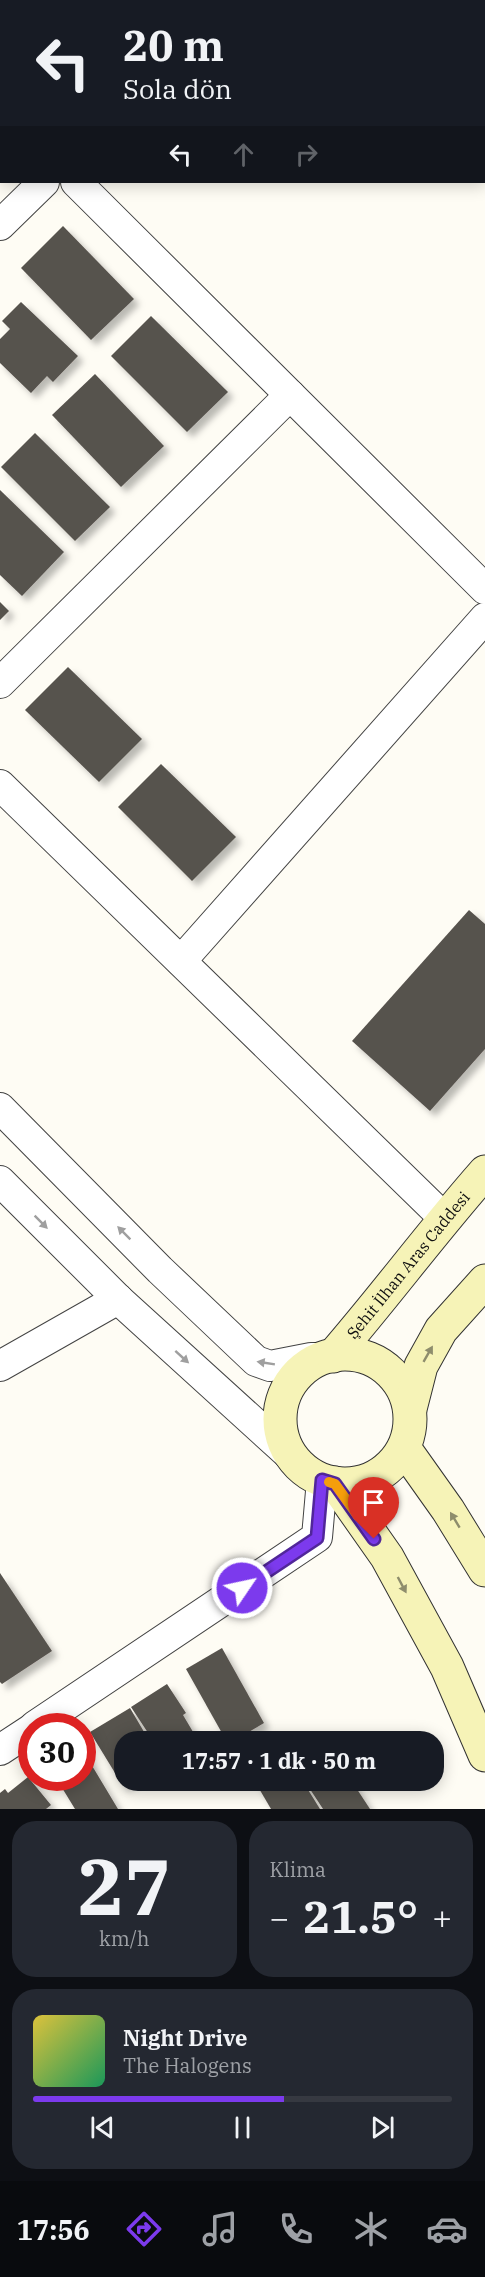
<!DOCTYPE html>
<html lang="tr">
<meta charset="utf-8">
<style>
:root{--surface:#171b24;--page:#242831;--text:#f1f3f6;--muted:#9ea1a6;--line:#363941;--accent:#7c3aed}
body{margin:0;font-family:"IBM Plex Serif",serif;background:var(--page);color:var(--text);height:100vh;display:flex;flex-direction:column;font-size:22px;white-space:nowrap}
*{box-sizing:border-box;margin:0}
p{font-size:20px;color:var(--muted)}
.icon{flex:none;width:33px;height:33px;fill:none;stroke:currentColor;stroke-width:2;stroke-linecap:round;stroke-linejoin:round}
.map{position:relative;height:1809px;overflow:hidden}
.panel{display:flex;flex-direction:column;gap:12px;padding:12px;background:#0d0f14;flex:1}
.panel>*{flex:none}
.top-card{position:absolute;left:0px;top:0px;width:486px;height:183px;box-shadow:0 3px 15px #0003;background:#171b24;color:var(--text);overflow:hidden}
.speed{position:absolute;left:18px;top:1713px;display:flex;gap:12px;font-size:30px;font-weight:700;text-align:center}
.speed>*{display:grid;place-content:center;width:78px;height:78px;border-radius:50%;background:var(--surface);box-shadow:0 3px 15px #0003;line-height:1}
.speed .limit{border:9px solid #d22;background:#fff;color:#111}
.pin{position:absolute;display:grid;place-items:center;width:51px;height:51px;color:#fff;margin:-62px -26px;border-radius:50% 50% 50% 0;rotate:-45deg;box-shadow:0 0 6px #0007}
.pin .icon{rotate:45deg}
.me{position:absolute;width:66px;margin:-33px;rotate:56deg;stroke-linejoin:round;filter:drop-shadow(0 0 4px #0008)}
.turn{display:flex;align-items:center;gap:21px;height:126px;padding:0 24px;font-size:27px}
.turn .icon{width:78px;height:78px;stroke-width:2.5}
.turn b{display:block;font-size:42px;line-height:51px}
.lanes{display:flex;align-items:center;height:57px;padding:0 24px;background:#0003;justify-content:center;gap:30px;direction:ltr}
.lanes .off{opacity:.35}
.big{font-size:45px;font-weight:800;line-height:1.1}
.panel .card{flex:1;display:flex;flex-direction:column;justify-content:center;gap:9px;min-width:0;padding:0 21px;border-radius:24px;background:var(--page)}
.panel .dial{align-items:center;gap:0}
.dial b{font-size:78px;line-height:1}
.song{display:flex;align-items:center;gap:18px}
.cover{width:72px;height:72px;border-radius:9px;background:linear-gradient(135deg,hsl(50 70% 55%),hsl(150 70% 35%))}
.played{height:6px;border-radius:3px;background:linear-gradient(90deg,var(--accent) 60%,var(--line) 60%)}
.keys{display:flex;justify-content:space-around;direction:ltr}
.heat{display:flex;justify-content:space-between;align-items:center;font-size:33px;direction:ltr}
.panel .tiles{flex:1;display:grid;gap:12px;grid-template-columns:1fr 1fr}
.card:last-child{grid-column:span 2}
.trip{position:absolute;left:114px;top:1731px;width:330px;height:60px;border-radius:24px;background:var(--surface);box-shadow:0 3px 15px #0003;font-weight:800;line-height:60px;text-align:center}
.tabs{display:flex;height:96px;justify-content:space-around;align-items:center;background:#090b0e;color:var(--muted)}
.tabs .icon{width:42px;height:42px}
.tabs .current{color:var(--accent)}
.tabs b{font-size:27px;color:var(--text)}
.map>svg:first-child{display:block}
.building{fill:#57524d;filter:url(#shadow)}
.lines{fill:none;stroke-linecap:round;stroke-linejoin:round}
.minor-casing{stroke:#434343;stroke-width:32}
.secondary-casing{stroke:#323232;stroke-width:35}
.minor{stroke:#fff;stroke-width:30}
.secondary{stroke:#f6f3b7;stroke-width:33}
.oneway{fill:#9f9f9f}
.oneway2{fill:#8e8d6c}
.route-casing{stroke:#51269a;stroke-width:15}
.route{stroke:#7c3aed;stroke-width:10}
.slow{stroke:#f59e0b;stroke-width:10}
.labels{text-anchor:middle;stroke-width:6;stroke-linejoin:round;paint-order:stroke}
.street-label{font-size:16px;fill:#101010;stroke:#fff}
</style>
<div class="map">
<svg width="485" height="1809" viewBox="0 0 485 1809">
<defs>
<filter id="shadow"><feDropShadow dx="5.5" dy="5.5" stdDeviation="3" flood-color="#0004"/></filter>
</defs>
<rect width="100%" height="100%" fill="#fefcf4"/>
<g class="building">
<path d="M 63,226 L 134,299 L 91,340 L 21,268 Z"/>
<path d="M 21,302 L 78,356 L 53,382 L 47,376 L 31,393 L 0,363 L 0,339 L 10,329 L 2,321 Z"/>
<path d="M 151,316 L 228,392 L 187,432 L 111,356 Z"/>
<path d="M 95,374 L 164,446 L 121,487 L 52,415 Z"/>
<path d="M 35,433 L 110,507 L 75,541 L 1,467 Z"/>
<path d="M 0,490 L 64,552 L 22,596 L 0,575 Z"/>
<path d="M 0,602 L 9,611 L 0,620 Z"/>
<path d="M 68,667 L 142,739 L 99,782 L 25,710 Z"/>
<path d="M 161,764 L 236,837 L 192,881 L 118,807 Z"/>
<path d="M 469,910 L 485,924 L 485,1049 L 430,1111 L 352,1041 Z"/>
<path d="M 0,1573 L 52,1651 L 2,1684 L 0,1682 Z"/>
<path d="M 222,1648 L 264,1723 L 232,1742 L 227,1742 L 186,1669 Z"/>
<path d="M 167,1684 L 186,1713 L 183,1715 L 199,1742 L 154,1742 L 131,1707 Z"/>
<path d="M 130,1708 L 150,1742 L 124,1742 L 124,1780 L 133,1780 L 123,1786 L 90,1732 Z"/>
<path d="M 82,1749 L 118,1809 L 75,1809 L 56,1778 L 82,1778 Z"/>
<path d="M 28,1777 L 51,1805 L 46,1809 L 0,1809 L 0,1793 L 5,1789 L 8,1793 Z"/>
<path d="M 254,1780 L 302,1780 L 320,1809 L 271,1809 Z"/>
<path d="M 304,1780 L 351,1780 L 370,1809 L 323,1809 Z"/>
</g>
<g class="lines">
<g class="minor-casing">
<g id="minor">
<path d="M 0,106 L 2,108"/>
<path d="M 76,182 L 485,589"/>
<path d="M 0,225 L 44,182"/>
<path d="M 0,683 L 290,395"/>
<path d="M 0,785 L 444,1218"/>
<path d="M 181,961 L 485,618"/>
<path d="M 0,1108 L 160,1270 L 256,1361 L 270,1366 L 311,1358 L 324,1358"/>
<path d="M 0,1181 L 118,1299 L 294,1459"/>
<path d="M 0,1366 L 118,1299"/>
<path d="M 35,1726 L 317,1537 L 322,1480"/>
<path d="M 0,1750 L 32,1729"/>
</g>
</g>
<g class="secondary-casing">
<g id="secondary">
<circle cx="345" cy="1419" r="65"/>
<path id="s1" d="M 333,1356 C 385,1296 432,1232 485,1172"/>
<path d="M 410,1409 L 421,1366 L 441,1330 L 485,1281"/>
<path d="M 404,1448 L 448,1510 L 485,1570"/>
<path d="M 335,1483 L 387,1557 L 447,1667 L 485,1755"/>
</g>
</g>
<use href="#minor" class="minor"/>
<use href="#secondary" class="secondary"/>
</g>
<defs><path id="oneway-solid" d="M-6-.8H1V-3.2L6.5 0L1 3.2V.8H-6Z" transform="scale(1.5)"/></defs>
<g class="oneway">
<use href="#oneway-solid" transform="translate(41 1222) rotate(45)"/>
<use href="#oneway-solid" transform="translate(124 1233) rotate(-135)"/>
<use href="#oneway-solid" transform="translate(182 1357) rotate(42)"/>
<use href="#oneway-solid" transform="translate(266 1363) rotate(-171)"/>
</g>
<g class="oneway2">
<use href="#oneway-solid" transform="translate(428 1354) rotate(-60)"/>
<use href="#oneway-solid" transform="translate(455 1520) rotate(-121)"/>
<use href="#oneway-solid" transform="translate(402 1585) rotate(62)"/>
</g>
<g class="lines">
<g class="route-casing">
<path id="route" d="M 242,1588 L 317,1538 L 322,1480 L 335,1484 L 374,1539"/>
</g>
<use href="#route" class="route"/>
<path class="slow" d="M 329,1482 L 335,1484 L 358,1516"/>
</g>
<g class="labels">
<g class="street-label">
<text dy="6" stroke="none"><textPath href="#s1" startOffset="118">Şehit İlhan Aras Caddesi</textPath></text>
</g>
</g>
</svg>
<div class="speed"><div class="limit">30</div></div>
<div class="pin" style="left:374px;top:1539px;background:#d93025"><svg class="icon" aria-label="arrive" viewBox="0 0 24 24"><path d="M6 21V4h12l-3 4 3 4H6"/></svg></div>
<svg class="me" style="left:242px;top:1588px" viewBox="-20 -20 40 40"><circle r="17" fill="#7c3aed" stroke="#fff" stroke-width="3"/><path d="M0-11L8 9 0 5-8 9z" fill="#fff"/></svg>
<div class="trip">17:57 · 1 dk · 50 m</div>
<div class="top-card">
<div class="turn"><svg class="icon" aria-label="left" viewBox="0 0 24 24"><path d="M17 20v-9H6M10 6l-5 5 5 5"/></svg><div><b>20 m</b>Sola dön</div></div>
<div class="lanes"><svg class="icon" aria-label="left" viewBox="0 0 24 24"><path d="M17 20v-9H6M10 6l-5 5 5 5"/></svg><svg class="icon off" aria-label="ahead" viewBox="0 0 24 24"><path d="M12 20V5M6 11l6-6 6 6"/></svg><svg class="icon off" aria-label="right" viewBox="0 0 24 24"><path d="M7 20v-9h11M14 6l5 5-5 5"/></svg></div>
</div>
</div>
<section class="panel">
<div class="tiles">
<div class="card dial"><b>27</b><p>km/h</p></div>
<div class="card"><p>Klima</p>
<div class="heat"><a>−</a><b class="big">21.5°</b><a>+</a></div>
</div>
<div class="card">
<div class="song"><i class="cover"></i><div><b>Night Drive</b><p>The Halogens</p></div></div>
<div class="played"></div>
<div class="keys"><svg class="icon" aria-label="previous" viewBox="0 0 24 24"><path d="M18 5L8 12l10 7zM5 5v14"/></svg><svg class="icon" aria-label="pause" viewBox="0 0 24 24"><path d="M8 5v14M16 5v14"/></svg><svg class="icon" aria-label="next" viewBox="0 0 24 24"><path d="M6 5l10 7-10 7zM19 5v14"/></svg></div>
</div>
</div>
</section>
<nav class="tabs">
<b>17:56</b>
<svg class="icon current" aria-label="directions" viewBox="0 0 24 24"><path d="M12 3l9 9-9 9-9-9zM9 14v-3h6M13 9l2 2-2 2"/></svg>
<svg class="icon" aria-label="music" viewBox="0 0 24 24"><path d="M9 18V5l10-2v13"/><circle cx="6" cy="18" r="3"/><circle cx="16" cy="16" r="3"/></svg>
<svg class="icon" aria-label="phone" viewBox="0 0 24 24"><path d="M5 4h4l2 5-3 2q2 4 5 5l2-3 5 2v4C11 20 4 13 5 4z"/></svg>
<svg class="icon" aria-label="climate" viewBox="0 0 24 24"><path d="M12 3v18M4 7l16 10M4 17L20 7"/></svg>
<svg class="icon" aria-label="car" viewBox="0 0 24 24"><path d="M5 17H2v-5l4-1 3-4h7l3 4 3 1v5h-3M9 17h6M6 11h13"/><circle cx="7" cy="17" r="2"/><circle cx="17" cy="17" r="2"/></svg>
</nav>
